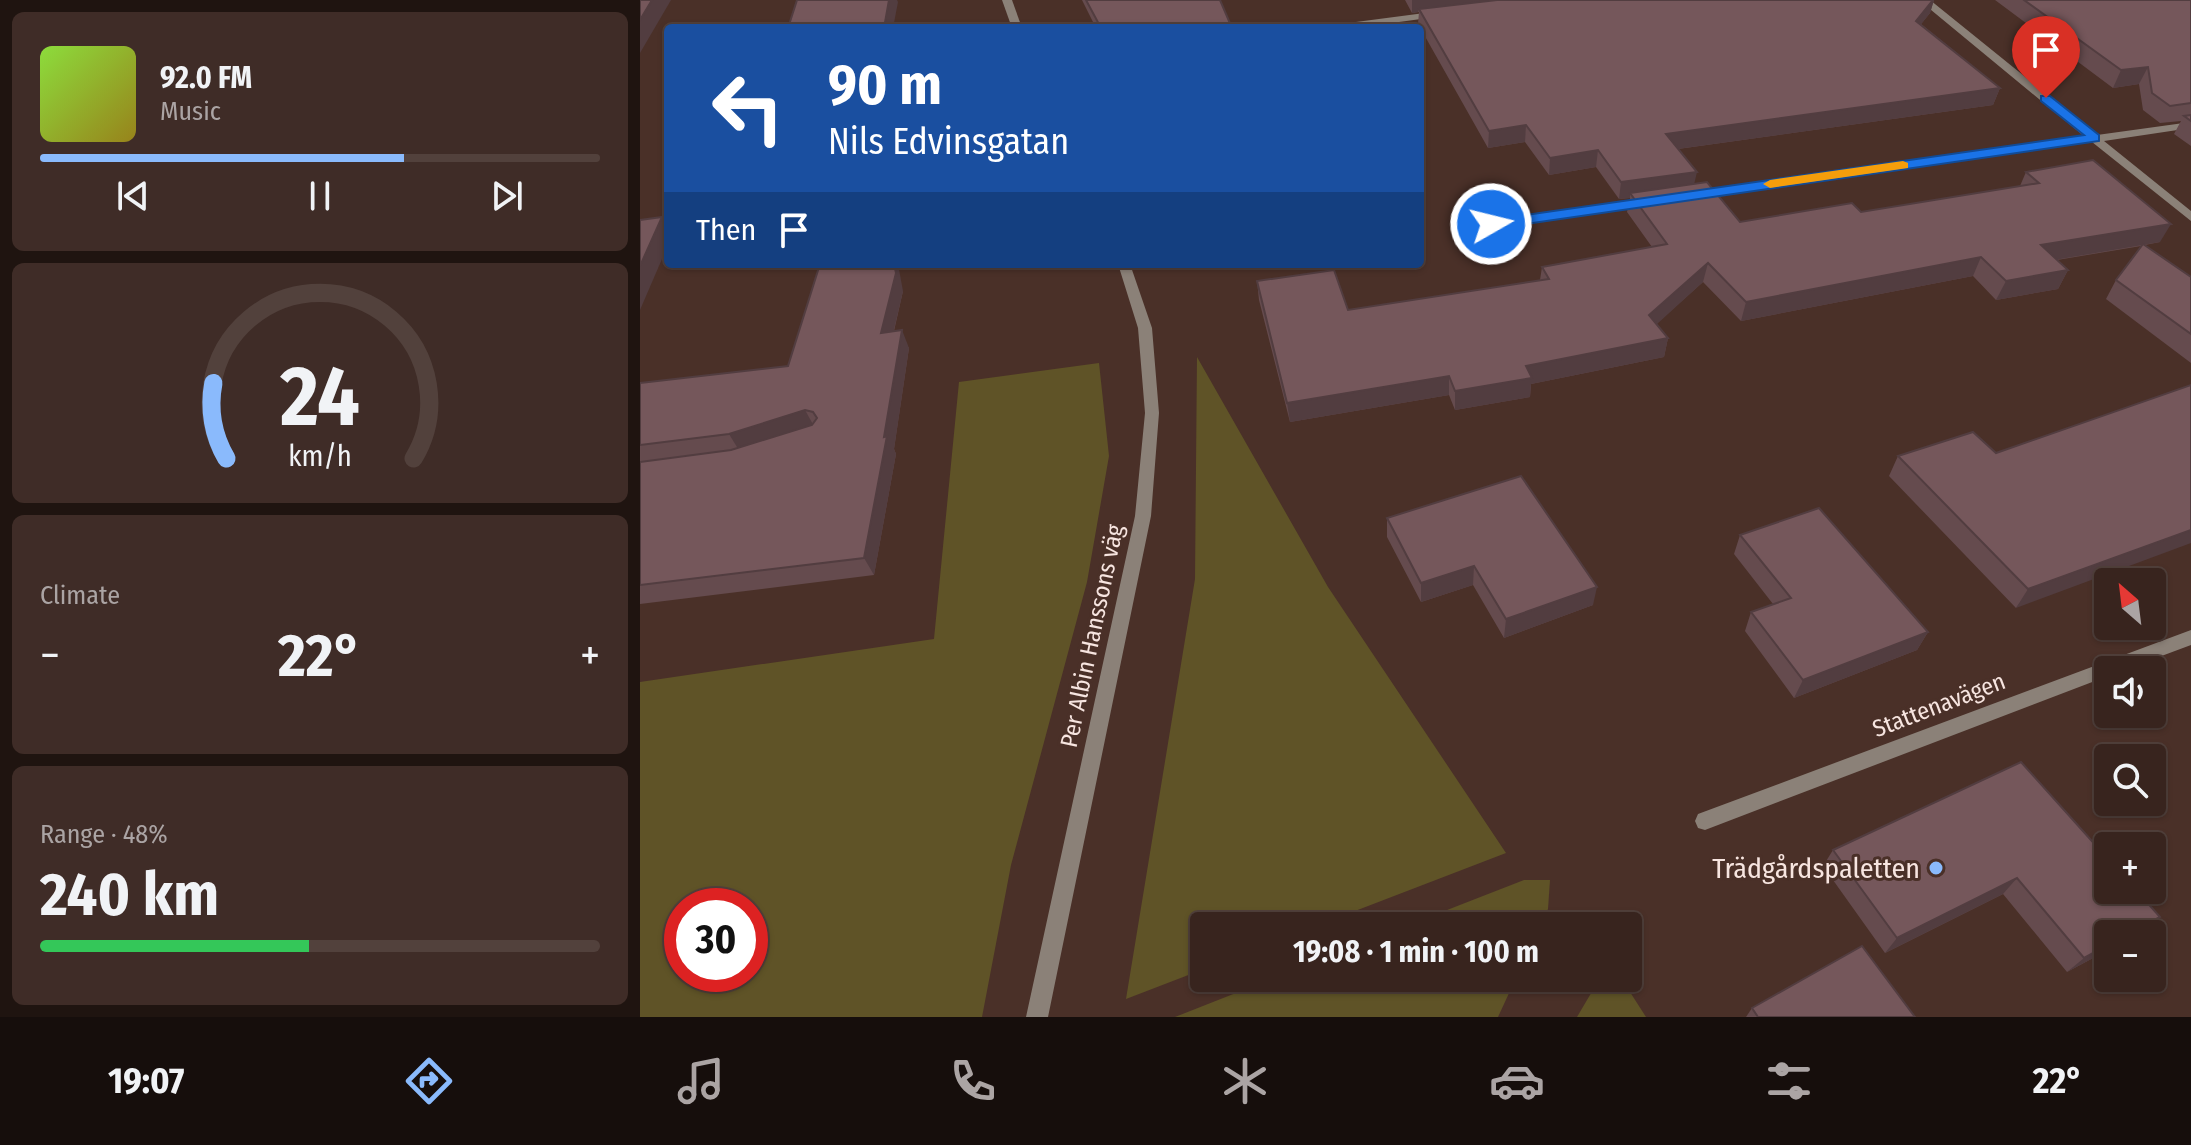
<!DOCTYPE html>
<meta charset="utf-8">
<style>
:root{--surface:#38241e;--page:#3f2c27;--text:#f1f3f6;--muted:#aba4a4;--line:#52413c;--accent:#8abafc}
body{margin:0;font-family:"Fira Sans Condensed",sans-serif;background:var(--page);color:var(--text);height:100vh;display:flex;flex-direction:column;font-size:30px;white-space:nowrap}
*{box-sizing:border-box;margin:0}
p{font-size:26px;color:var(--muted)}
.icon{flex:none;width:44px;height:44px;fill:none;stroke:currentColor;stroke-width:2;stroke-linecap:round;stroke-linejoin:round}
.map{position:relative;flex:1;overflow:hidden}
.side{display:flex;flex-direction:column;gap:12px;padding:12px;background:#1f1410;width:640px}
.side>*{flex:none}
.hud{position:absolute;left:24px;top:24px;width:760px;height:244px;border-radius:8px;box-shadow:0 2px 6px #0004,0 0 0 2px var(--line);background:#1a4fa0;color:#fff;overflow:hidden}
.needle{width:52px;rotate:332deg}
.fabs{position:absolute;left:1454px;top:568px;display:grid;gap:16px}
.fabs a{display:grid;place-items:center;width:72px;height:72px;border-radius:8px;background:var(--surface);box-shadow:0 2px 6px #0004,0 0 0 2px var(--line);font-size:40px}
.speed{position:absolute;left:24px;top:888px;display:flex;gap:16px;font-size:40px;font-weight:700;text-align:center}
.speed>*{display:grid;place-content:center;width:104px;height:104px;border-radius:50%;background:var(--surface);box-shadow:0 2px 6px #0004,0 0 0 2px var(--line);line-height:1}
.speed .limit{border:12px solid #d22;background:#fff;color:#111}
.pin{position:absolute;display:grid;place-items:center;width:68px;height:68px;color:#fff;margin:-82px -34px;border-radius:50% 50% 50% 0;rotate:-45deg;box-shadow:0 0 8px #0007}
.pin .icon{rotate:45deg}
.me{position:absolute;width:88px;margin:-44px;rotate:82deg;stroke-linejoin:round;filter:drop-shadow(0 0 6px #0008)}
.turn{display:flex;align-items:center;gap:28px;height:168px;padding:0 32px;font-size:36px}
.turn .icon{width:104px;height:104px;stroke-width:2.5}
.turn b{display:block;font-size:56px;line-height:68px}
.then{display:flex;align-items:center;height:76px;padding:0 32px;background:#0003;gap:16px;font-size:30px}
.big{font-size:60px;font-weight:700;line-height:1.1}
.side .card{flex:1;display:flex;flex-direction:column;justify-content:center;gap:12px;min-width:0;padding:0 28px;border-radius:12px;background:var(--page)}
.side .dial{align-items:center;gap:0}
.dial svg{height:208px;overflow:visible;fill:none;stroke:var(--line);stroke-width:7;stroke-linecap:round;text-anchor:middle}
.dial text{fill:var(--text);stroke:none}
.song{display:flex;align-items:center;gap:24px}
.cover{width:96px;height:96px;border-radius:12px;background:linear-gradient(135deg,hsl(90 70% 55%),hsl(50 70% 35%))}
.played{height:8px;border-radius:4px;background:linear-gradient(90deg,var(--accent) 65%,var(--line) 65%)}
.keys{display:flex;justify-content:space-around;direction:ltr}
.heat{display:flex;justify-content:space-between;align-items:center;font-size:44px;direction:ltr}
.charge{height:12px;border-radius:6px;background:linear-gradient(90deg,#34c759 48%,var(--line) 0)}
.trip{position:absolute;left:550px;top:912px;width:452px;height:80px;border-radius:8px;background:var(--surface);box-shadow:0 2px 6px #0004,0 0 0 2px var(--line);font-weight:700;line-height:80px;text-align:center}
.tab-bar{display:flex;height:128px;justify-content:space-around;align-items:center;background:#160e0c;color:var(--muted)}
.tab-bar .icon{width:56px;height:56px}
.tab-bar .current{color:var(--accent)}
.tab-bar b{font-size:36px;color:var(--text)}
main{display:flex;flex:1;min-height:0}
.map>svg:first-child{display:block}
.green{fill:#5f5327;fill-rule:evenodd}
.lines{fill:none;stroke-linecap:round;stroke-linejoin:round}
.minor{fill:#8b8178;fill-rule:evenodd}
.tertiary{fill:#8b8178;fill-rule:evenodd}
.wall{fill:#654b4e}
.shaded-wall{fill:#523d40}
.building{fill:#75575b;stroke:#523d40;stroke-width:2}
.route{fill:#1a73e8;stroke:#114b97;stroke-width:2}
.slow{fill:#f59e0b}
.poi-dot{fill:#8abafc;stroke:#4a3028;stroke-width:3}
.labels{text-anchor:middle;stroke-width:6;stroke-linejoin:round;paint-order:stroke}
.street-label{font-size:24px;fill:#f7e5e0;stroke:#4a3028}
.near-poi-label{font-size:28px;fill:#f7e5e0;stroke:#4a3028;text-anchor:end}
</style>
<main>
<section class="side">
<div class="card">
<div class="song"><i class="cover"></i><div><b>92.0 FM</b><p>Music</p></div></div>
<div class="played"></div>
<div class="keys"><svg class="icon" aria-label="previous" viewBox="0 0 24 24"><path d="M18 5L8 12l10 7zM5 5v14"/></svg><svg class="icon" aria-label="pause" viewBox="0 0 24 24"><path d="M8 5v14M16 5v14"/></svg><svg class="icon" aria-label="next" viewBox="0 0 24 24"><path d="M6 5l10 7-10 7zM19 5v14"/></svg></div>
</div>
<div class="card dial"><svg viewBox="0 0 100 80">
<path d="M14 69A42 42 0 1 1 86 69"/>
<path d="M14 69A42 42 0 0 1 9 40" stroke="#8abafc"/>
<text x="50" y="56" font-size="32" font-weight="700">24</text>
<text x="50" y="72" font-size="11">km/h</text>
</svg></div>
<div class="card"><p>Climate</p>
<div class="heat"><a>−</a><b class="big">22°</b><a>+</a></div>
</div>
<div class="card"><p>Range · 48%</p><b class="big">240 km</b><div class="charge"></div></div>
</section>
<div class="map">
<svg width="1551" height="1017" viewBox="0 0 1551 1017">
<rect width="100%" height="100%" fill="#4a3028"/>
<g class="green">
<path d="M 557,357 L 688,587 L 866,853 L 676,926 L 564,926 L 564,969 L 486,999 L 555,579 Z"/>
<path d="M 459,363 L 469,456 L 447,582 L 371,865 L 342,1017 L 0,1017 L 0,682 L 294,639 L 319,382 ZM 42,906 L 110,906 L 110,974 L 42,974 Z"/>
<path d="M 884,880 L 910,880 L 908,909 L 900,926 L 766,926 Z"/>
<path d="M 634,978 L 876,978 L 858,1017 L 535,1017 Z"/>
<path d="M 960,978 L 981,978 L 1006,1017 L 937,1017 Z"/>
</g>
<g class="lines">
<g class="minor">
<path d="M 1279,0 L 1290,0 L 1457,135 L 1551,122 L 1551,128 L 1464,141 L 1551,211 L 1551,221 L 1452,142 L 1051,198 L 1051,192 L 1055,191 L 1445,137 Z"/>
<path d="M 800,11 L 803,12 L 803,16 L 715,28 L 688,28 L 693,25 Z"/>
<path d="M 1008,198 L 1012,199 L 1012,205 L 851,228 L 845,224 L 851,220 Z"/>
<path d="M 1551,630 L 1551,645 L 1484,670 L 1468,670 L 1468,676 L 1065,830 L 1058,828 L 1055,821 L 1058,814 Z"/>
</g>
<g class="tertiary">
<path d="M 362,0 L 372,0 L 382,28 L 372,28 Z"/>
<path d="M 478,264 L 490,264 L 512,328 L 519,413 L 511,516 L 408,1017 L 386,1017 L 495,516 L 505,413 L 498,328 Z"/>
</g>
</g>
<g class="wall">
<path d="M 442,0 L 580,0 L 592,28 L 456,28 Z"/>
<path d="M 765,0 L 1294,0 L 1290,13 L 1281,24 L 1360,88 L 1353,105 L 1038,149 L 1054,184 L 1100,222 L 1221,212 L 1380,186 L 1386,172 L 1520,242 L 1505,245 L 1551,277 L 1551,363 L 1466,299 L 1476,280 L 1501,246 L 1417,260 L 1428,270 L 1418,289 L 1356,300 L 1333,276 L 1101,321 L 1063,282 L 1016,324 L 1028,338 L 1024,357 L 891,384 L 890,397 L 815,410 L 809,395 L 650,422 L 619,300 L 617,281 L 708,310 L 900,280 L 902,267 L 1012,247 L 987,212 L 990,198 L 979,199 L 956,167 L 909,175 L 885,142 L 848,148 L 778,24 L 779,12 L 772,13 Z"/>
<path d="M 1355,0 L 1551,0 L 1551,146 L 1534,134 L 1541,121 L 1520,123 L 1503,110 L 1499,84 L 1473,88 Z"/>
<path d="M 263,291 L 254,331 L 269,348 L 254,449 L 256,454 L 234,575 L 0,604 L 0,383 L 148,366 Z"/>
<path d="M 1551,385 L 1376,608 L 1249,476 L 1258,456 L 1356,453 Z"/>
<path d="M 747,518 L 953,605 L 864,638 L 833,585 L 781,602 L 747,537 Z"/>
<path d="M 1100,535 L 1288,632 L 1277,650 L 1154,698 L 1105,631 L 1111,612 L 1133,604 L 1094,554 Z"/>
<path d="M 1381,762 L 1501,932 L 1497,934 L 1468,934 L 1468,950 L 1427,972 L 1363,894 L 1245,953 L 1183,866 L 1193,850 Z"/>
<path d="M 1112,1008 L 1275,1017 L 1106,1017 Z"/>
</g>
<g class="shaded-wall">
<path d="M 12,0 L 31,0 L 0,53 L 0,20 Z"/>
<path d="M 249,0 L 257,0 L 258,2 L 253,28 L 244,28 Z"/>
<path d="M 772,0 L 889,0 L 779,9 L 778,12 L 772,13 Z"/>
<path d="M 1293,0 L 1294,0 L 1290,13 L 1271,37 L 1276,21 Z"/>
<path d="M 1508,67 L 1499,84 L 1473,88 L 1481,70 Z"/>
<path d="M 1360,88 L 1353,105 L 1023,151 L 1026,134 Z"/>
<path d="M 886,125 L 885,142 L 848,148 L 849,131 Z"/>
<path d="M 958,150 L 956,167 L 909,175 L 910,158 Z"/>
<path d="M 1057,172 L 1053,189 L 990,193 L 990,198 L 979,199 L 981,182 Z"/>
<path d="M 22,217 L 28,228 L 28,245 L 0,310 L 0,266 Z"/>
<path d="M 1531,224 L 1520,242 L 1391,264 L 1401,245 Z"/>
<path d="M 1341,257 L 1333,276 L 1101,321 L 1106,302 Z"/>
<path d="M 1068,263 L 1063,282 L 1005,335 L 1009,315 Z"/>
<path d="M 254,264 L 258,264 L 263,291 L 249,351 L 241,333 Z"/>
<path d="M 1428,270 L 1418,289 L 1356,300 L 1366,281 Z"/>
<path d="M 262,330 L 269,348 L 254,449 L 256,454 L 234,575 L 224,558 Z"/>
<path d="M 1028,338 L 1024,357 L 891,384 L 890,397 L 815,410 L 815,391 L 886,366 Z"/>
<path d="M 809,376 L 809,395 L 650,422 L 647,403 Z"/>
<path d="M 165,410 L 175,428 L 100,452 L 89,434 Z"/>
<path d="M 1551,530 L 1551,543 L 1376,608 L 1388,589 Z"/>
<path d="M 834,566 L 833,585 L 781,602 L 781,583 Z"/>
<path d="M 957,587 L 953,605 L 864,638 L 866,619 Z"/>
<path d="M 1288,632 L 1277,650 L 1154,698 L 1163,680 Z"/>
<path d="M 1377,878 L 1363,894 L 1245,953 L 1257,938 Z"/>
<path d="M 1520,917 L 1497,934 L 1488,934 Z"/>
<path d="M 1468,945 L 1468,950 L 1427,972 L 1444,958 Z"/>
</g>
<g class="building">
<path d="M 0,0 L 12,0 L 0,20 Z"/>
<path d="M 157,0 L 249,0 L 244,28 L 148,28 Z"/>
<path d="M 446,0 L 580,0 L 592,28 L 461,28 Z"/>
<path d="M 857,0 L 1293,0 L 1276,21 L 1360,88 L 1026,134 L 1057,172 L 981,182 L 958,150 L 910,158 L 886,125 L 849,131 L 779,9 Z"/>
<path d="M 1384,0 L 1551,0 L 1551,103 L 1530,106 L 1512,93 L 1508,67 L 1481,70 Z"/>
<path d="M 1551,115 L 1551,121 L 1544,116 Z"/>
<path d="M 1453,160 L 1531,224 L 1401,245 L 1428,270 L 1366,281 L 1341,257 L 1106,302 L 1068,263 L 1009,315 L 1028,338 L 886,366 L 892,378 L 815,391 L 809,376 L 647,403 L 617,281 L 694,270 L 708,310 L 909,279 L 902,267 L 1027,244 L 990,193 L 1067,182 L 1100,222 L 1212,203 L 1221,212 L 1399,183 L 1386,172 Z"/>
<path d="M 22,217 L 0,266 L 0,220 Z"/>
<path d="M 1503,244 L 1551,277 L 1551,334 L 1476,280 Z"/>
<path d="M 180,264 L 254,264 L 256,273 L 241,333 L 262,330 L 244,437 L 247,436 L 224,558 L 0,585 L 0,462 L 91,450 L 172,425 L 177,418 L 173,412 L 165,410 L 89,434 L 0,445 L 0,383 L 148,366 Z"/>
<path d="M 1551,385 L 1551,530 L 1388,589 L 1258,456 L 1333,432 L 1356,453 Z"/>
<path d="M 881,476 L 957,587 L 866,619 L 834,566 L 781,583 L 747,518 Z"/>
<path d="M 1179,508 L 1288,632 L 1163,680 L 1111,612 L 1151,598 L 1100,535 Z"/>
<path d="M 1381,762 L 1468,859 L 1468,890 L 1496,890 L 1520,917 L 1488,934 L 1468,934 L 1468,945 L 1444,958 L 1377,878 L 1257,938 L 1193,850 Z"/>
<path d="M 1222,946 L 1275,1017 L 1118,1017 L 1112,1008 Z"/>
</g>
<path class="route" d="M 1401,96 L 1410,96 L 1459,135 L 1459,141 L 851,229 L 844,224 L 851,220 L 1444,135 L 1401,101 Z"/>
<path class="slow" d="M 1263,161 L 1268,163 L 1268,168 L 1130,188 L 1123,184 L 1130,180 Z"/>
<circle class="poi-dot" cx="1296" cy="868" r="8"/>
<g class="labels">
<g class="street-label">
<text transform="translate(452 636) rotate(-78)" y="8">Per Albin Hanssons väg</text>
<text transform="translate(1299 705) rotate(-21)" y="8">Stattenavägen</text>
</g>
<g class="near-poi-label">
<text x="1280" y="878">Trädgårdspaletten</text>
</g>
</g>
</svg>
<div class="fabs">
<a><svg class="needle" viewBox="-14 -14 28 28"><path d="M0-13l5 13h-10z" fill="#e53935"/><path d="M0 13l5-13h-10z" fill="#aba4a4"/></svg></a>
<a><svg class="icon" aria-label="sound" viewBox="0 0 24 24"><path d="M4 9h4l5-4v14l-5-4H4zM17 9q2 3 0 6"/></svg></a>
<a><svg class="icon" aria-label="search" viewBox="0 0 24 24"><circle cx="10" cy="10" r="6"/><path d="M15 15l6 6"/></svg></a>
<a>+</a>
<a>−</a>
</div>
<div class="speed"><div class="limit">30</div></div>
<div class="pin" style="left:1406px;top:98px;background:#d93025"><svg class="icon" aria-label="arrive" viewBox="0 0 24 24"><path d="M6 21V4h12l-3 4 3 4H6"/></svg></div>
<svg class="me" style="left:851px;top:224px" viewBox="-20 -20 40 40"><circle r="17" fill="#1a73e8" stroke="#fff" stroke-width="3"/><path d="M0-11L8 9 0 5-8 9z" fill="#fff"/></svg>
<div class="trip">19:08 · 1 min · 100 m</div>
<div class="hud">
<div class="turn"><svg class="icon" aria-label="left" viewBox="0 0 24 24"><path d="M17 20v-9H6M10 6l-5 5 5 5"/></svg><div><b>90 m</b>Nils Edvinsgatan</div></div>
<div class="then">Then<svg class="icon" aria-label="arrive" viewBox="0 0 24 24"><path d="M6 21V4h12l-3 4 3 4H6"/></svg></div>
</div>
</div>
</main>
<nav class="tab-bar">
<b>19:07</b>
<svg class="icon current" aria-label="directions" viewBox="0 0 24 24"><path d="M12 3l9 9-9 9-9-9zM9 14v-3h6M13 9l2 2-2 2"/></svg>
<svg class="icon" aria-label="music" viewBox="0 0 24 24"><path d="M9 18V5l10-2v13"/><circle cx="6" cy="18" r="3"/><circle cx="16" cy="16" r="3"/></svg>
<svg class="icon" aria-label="phone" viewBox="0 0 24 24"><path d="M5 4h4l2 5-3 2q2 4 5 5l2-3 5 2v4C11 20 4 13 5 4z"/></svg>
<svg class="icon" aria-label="climate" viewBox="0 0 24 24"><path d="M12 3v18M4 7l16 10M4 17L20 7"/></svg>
<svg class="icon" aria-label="car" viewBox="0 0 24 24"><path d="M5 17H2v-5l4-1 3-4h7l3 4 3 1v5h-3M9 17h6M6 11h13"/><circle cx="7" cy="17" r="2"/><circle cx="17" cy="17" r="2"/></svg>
<svg class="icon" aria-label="filters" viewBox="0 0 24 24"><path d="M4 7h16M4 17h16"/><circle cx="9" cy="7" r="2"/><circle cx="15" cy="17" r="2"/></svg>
<b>22°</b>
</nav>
